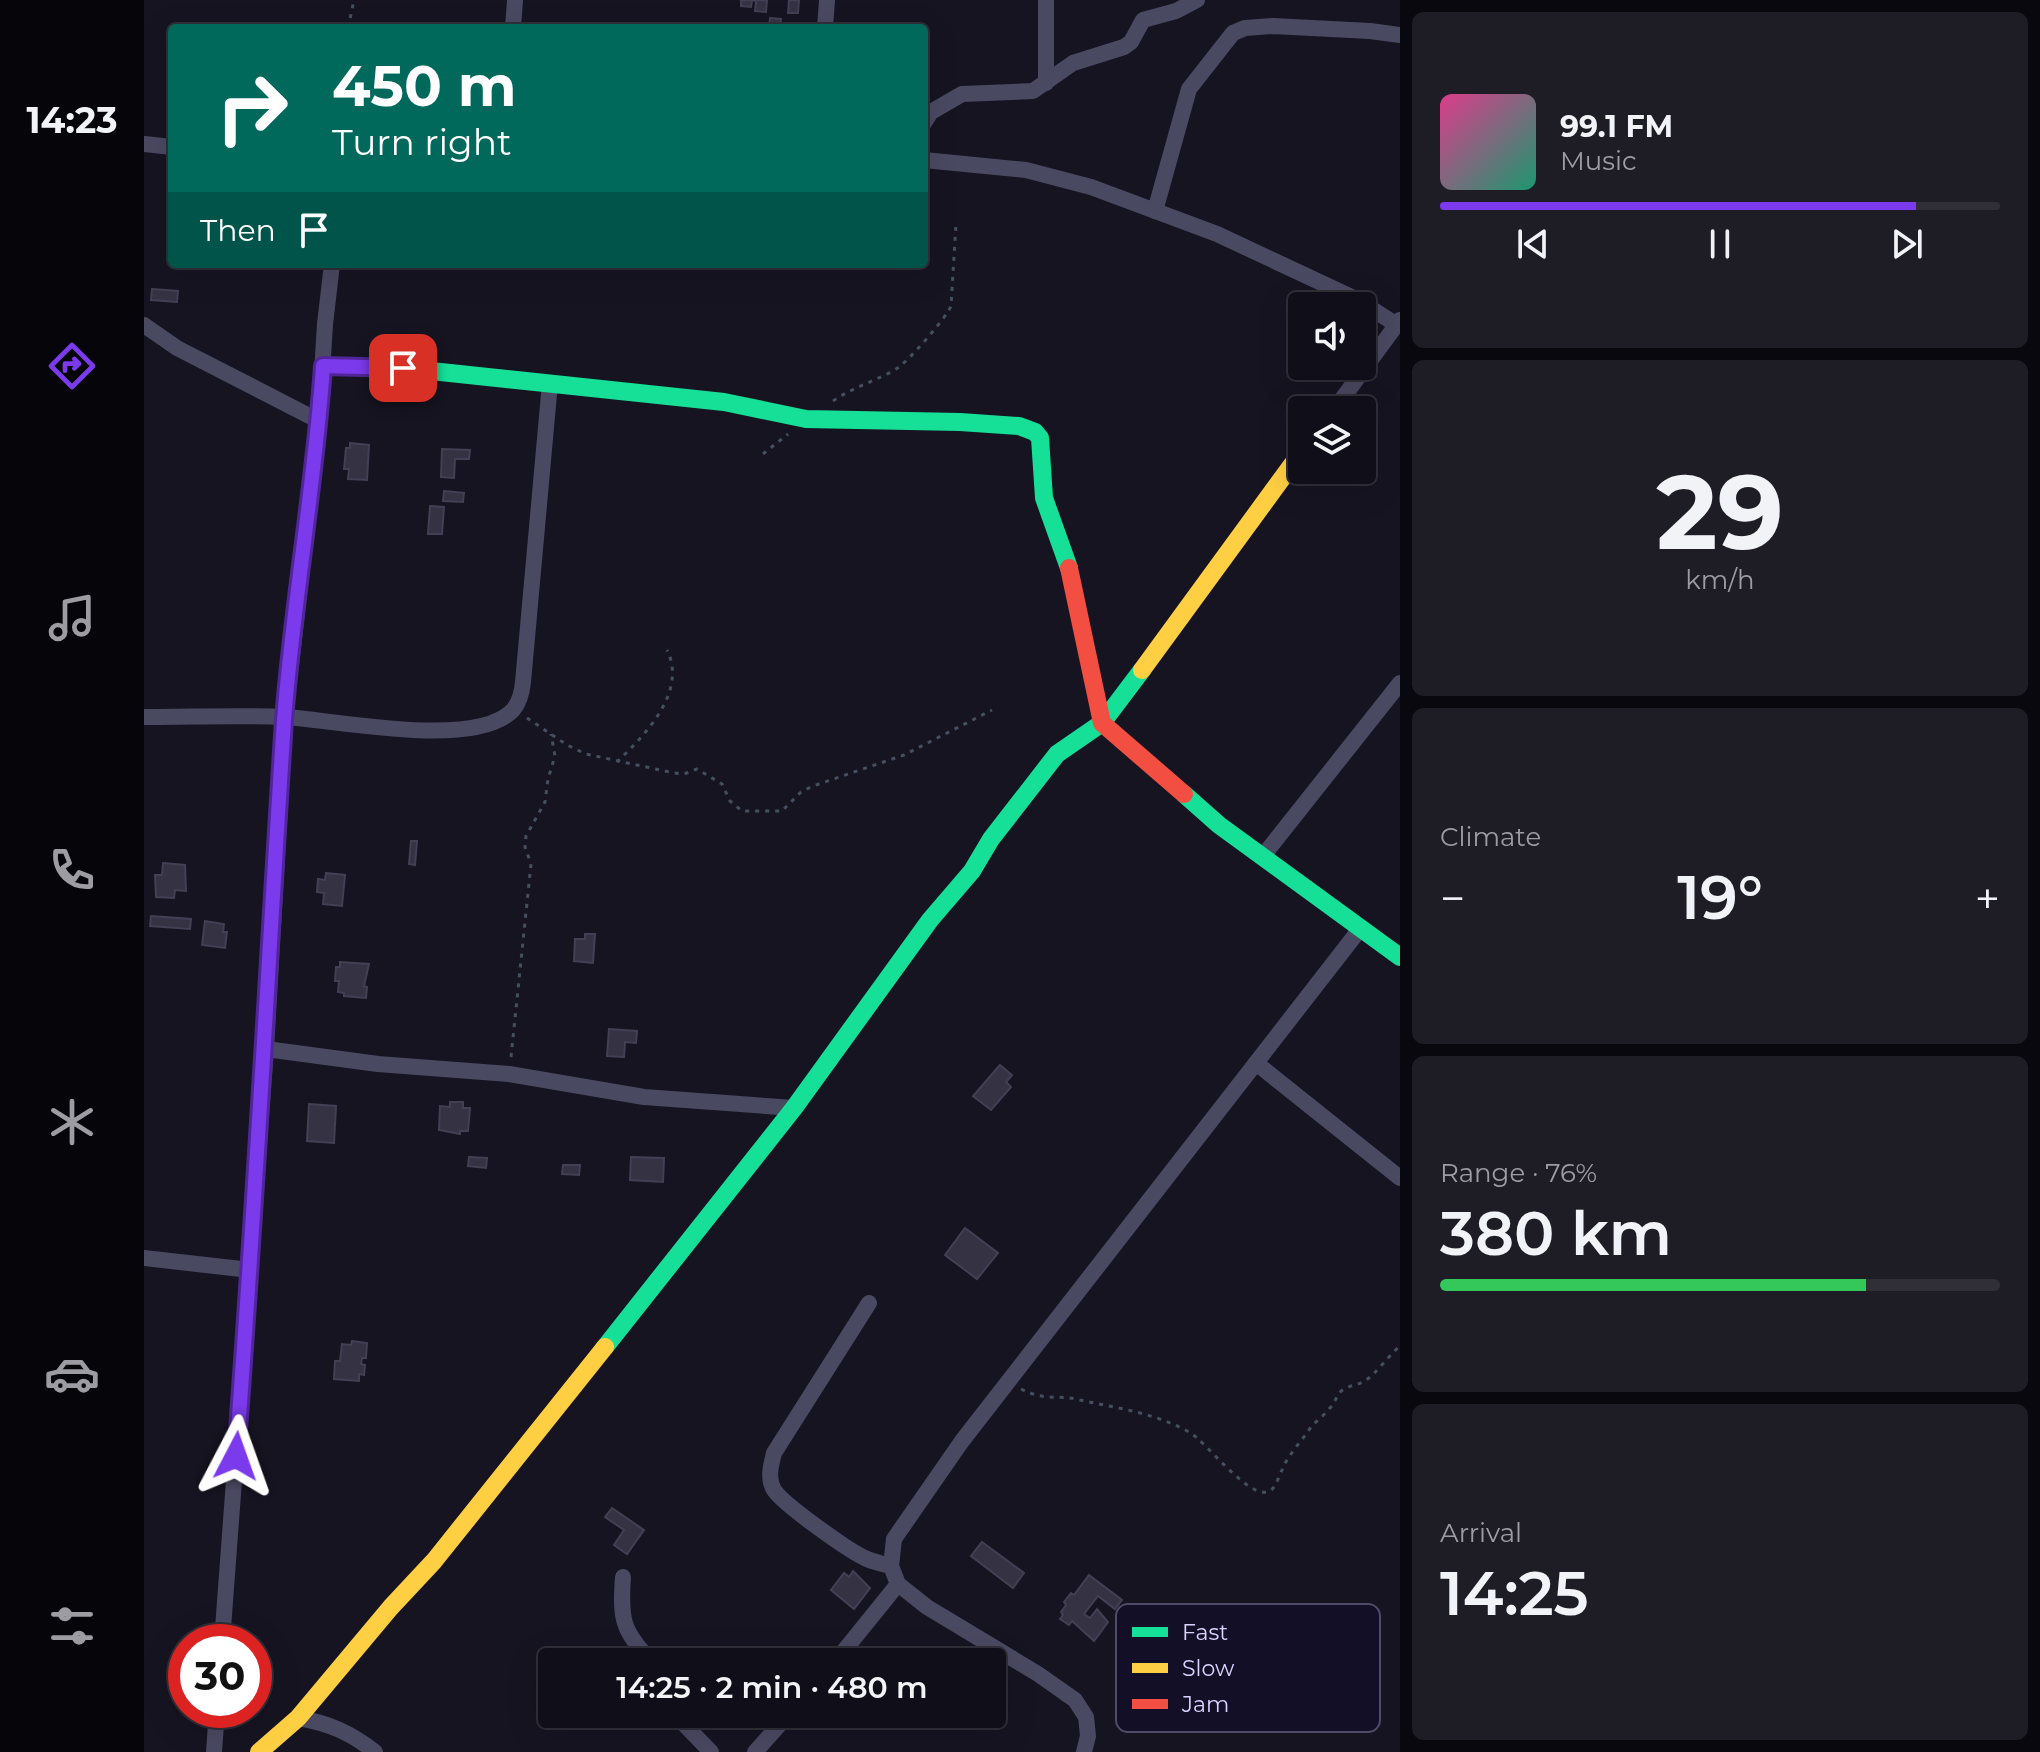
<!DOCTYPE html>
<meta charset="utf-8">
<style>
:root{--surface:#100f19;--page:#1e1d26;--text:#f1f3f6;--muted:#9c9ca2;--line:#302f38;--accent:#7c3aed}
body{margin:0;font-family:Montserrat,sans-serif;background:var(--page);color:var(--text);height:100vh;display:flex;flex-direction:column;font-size:30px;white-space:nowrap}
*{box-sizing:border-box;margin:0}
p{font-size:26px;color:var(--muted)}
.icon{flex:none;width:44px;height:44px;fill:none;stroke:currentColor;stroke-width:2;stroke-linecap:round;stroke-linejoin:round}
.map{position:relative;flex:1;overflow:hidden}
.drawer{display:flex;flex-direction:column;gap:12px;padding:12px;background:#09080e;width:640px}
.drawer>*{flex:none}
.top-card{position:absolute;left:24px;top:24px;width:760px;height:244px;border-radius:8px;box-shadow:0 8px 32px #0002,0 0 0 2px var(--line);background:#00695c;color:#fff;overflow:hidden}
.buttons{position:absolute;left:1144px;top:292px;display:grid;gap:16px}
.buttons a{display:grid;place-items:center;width:88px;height:88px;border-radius:8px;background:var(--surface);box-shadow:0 8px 32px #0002,0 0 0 2px var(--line);font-size:40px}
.speed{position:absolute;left:24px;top:1624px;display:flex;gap:16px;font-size:40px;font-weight:700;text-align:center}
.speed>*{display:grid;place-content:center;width:104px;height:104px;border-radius:50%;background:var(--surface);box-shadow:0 8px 32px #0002,0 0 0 2px var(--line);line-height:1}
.speed .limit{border:12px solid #d22;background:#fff;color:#111}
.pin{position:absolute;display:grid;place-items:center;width:68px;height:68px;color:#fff;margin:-34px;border-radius:16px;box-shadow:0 4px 12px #0006}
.me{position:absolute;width:88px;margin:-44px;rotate:4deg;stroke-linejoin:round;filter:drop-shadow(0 0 6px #0008)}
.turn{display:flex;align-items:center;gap:28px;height:168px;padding:0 32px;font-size:36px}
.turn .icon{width:104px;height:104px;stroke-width:2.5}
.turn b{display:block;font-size:56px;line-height:68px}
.then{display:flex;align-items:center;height:76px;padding:0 32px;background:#0003;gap:16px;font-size:30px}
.big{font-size:60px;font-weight:600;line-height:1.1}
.drawer .tile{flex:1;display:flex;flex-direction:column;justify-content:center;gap:12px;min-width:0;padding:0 28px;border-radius:12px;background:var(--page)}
.drawer .dial{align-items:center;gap:0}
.dial b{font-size:104px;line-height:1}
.song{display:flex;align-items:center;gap:24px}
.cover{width:96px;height:96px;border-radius:12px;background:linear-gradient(135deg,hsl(330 70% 55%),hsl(160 70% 35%))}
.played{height:8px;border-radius:4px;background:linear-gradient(90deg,var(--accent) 85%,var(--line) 85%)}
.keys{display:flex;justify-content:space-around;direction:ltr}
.heat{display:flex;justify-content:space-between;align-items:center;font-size:44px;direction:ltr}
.charge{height:12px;border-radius:6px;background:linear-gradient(90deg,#34c759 76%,var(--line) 0)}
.trip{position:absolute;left:394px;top:1648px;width:468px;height:80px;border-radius:8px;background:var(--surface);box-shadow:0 8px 32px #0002,0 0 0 2px var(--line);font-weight:600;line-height:80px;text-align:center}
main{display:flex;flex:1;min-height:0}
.menu{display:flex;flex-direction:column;width:144px;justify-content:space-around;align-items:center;background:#06060a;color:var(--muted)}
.menu .icon{width:56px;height:56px}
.menu .current{color:var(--accent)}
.menu b{font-size:36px;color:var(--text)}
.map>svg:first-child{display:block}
.building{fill:#343243;stroke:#433f54;stroke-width:2}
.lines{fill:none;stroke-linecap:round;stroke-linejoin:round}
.path{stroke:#44505f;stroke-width:3;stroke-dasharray:4 6;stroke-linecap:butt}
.street{stroke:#4a4962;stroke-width:16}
.fast{stroke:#16e098;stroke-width:18}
.slow{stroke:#ffcf43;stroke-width:18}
.jam{stroke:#f24e42;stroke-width:18}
.route-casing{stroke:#51269a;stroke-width:20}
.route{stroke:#7c3aed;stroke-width:14}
.key{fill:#130f26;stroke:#4e4a67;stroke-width:2}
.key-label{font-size:22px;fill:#d9d4ff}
</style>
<main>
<nav class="menu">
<b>14:23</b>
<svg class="icon current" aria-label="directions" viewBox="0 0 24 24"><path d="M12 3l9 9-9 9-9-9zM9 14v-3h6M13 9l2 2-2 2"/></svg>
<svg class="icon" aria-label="music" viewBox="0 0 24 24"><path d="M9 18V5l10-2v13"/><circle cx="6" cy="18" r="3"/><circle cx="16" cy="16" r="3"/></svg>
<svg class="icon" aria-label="phone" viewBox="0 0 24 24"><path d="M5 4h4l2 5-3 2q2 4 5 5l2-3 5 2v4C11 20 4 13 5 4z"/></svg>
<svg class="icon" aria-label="climate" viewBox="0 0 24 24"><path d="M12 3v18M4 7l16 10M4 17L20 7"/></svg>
<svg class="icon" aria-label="car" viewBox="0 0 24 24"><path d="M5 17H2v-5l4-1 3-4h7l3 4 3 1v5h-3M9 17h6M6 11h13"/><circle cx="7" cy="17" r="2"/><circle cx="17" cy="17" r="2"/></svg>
<svg class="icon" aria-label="filters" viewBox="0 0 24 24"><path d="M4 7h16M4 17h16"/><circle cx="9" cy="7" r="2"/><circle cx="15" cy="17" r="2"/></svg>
</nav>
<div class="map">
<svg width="1256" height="1752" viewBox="0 0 1256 1752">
<rect width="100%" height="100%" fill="#161421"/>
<g class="building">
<path d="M 597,0 L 623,0 L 622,12 L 611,11 L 612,1 L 608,0 L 607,7 L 597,6 Z"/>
<path d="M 645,0 L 655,0 L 654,13 L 644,13 Z"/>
<path d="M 626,18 L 637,19 L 636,28 L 625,28 Z"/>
<path d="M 8,289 L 34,291 L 33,302 L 7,300 Z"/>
<path d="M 206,443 L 225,445 L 223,480 L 204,479 L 205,469 L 200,469 L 202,448 L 206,448 Z"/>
<path d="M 298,449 L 326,450 L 325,459 L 311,459 L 310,478 L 297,477 Z"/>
<path d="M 300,491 L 320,493 L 319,502 L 299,501 Z"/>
<path d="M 286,506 L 300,507 L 298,534 L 284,534 Z"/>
<path d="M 267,841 L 273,841 L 271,865 L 265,864 Z"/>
<path d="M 19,863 L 41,865 L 42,891 L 31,890 L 30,898 L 12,897 L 11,875 L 18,875 Z"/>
<path d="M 182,873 L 201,875 L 198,906 L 179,904 L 180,893 L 173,892 L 174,879 L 181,880 Z"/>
<path d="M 7,916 L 47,919 L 46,929 L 6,926 Z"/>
<path d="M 61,921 L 80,924 L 79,932 L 83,932 L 81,948 L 58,945 Z"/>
<path d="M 441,934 L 451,934 L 449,963 L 430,961 L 431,939 L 441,939 Z"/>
<path d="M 196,962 L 225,964 L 220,986 L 223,987 L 222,998 L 200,996 L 200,993 L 194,992 L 195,981 L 191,981 L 192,967 L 196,967 Z"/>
<path d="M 465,1029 L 493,1031 L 492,1043 L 481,1042 L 480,1057 L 463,1056 Z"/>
<path d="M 856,1065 L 868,1075 L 862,1082 L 867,1087 L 847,1110 L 829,1096 Z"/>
<path d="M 306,1102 L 319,1102 L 319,1108 L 326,1108 L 324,1131 L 316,1131 L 316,1134 L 295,1130 L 296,1106 L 306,1107 Z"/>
<path d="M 165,1104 L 192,1106 L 190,1143 L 163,1141 Z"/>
<path d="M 325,1157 L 343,1158 L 342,1168 L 324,1166 Z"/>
<path d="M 487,1157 L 520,1158 L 519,1182 L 486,1180 Z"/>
<path d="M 419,1165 L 436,1165 L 435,1175 L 418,1174 Z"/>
<path d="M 821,1228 L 854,1253 L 833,1279 L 801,1255 Z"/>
<path d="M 208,1341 L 223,1343 L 222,1358 L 218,1358 L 217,1364 L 221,1365 L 220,1375 L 215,1374 L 215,1381 L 190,1379 L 191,1361 L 196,1361 L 198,1344 L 207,1345 Z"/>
<path d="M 468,1508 L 500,1530 L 483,1554 L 470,1545 L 480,1530 L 461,1517 Z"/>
<path d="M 838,1542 L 880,1573 L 869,1588 L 827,1556 Z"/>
<path d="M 709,1571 L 726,1588 L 710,1609 L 687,1590 L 700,1573 L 705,1577 Z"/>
<path d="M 945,1575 L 978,1600 L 971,1609 L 954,1596 L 940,1614 L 946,1618 L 953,1609 L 964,1622 L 950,1641 L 928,1621 L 925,1625 L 916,1619 L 919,1615 L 917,1612 L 922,1605 L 920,1602 L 927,1593 L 930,1595 Z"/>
</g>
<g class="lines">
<g class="path">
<path d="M 207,28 L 206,19 L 210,0"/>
<path d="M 689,401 C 709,387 732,381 752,369 C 763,363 803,317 807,306 L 812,224"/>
<path d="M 619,454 L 644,434"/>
<path d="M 383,718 L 423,745 L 442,754 L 530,773 L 540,774 L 553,769 L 578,784 L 586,801 L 598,811 L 638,811 L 657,792 L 669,786 L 760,755 L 848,710"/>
<path d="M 473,762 C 500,736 544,692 523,650"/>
<path d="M 367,1057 L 387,864 L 381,847 L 382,836 L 401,802 L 404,779 L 411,756 L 407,734"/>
<path d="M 877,1389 C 903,1402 913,1394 936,1400 C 973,1408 1011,1413 1045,1432 C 1062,1441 1106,1502 1126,1491 C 1132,1487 1135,1476 1138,1470 C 1144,1455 1156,1443 1165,1430 C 1171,1421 1180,1416 1186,1408 C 1192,1402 1192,1394 1200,1389 C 1207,1385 1216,1385 1222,1380 C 1232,1374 1245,1355 1256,1346"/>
</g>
<g class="street">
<path d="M 369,28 L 371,0"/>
<path d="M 681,28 L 683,0"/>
<path d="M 902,83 L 902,0"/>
<path d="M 780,123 L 787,112 L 818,94 L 889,91 L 929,63 L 980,47 L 987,42 L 999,20 L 1032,11 L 1053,0"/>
<path d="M 0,144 L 28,147"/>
<path d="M 780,160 L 882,170 L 947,187 L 1073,234 L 1214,300 L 1253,325"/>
<path d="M 1011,211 L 1045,89 L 1089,33 L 1101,28 L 1129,26 L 1226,31 L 1256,35"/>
<path d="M 0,325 L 33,348 L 175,421"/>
<path d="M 1190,410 L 1256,320"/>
<path d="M 0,717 C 47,717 94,715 141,717 C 193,720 331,750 369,710 C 376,702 378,692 379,682 L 406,383"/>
<path d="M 1119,856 L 1256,683"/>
<path d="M 122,1049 L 234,1064 L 365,1074 L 500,1097 L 650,1108"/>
<path d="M 1112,1063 L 1256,1178"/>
<path d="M 0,1258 L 106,1270"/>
<path d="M 725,1303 L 630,1453 C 627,1465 623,1478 630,1490 C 639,1504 706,1552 723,1559 C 730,1562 739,1564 747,1566"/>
<path d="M 479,1577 C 476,1619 478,1631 508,1662"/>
<path d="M 78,1642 L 122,1049 L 141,717 L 175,421 L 181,324 L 188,264"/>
<path d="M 691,1662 L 754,1584"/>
<path d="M 535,1714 L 540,1724 L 567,1752"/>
<path d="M 154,1718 C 185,1723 207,1733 231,1752"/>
<path d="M 70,1752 L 73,1710"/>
<path d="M 611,1752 L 645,1714"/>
<path d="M 940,1752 L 944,1736 L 942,1717 L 931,1700 L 894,1674 L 783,1607 L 754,1584 L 747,1566 L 750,1539 L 818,1441 L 1216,929"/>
</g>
<g class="fast">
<path d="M 179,366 L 259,368 L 580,402 L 662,419 L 816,422 L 875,426 L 891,432 L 896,438 L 900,498 L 925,568"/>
<path d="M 1040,794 L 1075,825 L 1256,957"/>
<path d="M 461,1347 L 650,1108 L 786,920 L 828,871 L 847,839 L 913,754 L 958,723 L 998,670"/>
</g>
<g class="slow">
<path d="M 998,670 L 1158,451"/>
<path d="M 115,1752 L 154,1718 L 247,1607 L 290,1561 L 461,1347"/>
</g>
<path class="jam" d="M 925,568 L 958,723 L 1040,794"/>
</g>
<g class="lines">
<g class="route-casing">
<path id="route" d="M 92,1456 C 111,1211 124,966 140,720 C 149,602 171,485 179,366 L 259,368"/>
</g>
<use href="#route" class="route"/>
</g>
<rect x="972" y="1604" width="264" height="128" rx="12" class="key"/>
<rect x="988" y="1627" width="36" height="10" fill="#16e098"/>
<rect x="988" y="1663" width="36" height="10" fill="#ffcf43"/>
<rect x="988" y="1699" width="36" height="10" fill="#f24e42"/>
<g class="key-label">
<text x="1038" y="1640">Fast</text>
<text x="1038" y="1676">Slow</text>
<text x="1038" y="1712">Jam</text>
</g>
</svg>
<div class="buttons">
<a><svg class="icon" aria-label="sound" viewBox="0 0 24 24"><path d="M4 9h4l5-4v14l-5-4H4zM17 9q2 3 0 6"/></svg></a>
<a><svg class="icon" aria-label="layers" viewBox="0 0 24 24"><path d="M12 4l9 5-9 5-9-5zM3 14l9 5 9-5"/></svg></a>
</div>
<div class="speed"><div class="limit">30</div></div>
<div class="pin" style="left:259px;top:368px;background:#d93025"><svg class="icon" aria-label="arrive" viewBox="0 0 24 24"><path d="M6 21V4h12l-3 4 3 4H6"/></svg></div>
<svg class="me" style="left:92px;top:1456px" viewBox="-20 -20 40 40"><path d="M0-17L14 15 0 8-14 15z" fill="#7c3aed" stroke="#fff" stroke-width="4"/></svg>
<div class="trip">14:25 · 2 min · 480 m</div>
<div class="top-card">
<div class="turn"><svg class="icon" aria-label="right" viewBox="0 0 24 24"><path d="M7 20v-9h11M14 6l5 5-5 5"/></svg><div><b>450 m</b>Turn right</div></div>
<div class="then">Then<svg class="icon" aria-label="arrive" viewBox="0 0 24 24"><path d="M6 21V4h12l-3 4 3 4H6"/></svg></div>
</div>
</div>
<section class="drawer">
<div class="tile">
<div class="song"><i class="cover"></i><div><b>99.1 FM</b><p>Music</p></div></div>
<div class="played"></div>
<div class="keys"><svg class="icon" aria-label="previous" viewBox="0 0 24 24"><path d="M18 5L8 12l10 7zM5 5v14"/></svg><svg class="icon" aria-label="pause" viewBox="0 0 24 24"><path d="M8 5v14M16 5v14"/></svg><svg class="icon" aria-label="next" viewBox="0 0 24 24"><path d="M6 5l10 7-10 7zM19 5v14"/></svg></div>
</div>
<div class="tile dial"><b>29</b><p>km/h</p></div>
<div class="tile"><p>Climate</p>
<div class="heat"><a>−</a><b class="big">19°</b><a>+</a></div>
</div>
<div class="tile"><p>Range · 76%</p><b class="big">380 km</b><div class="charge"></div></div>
<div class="tile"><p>Arrival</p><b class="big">14:25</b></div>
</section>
</main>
